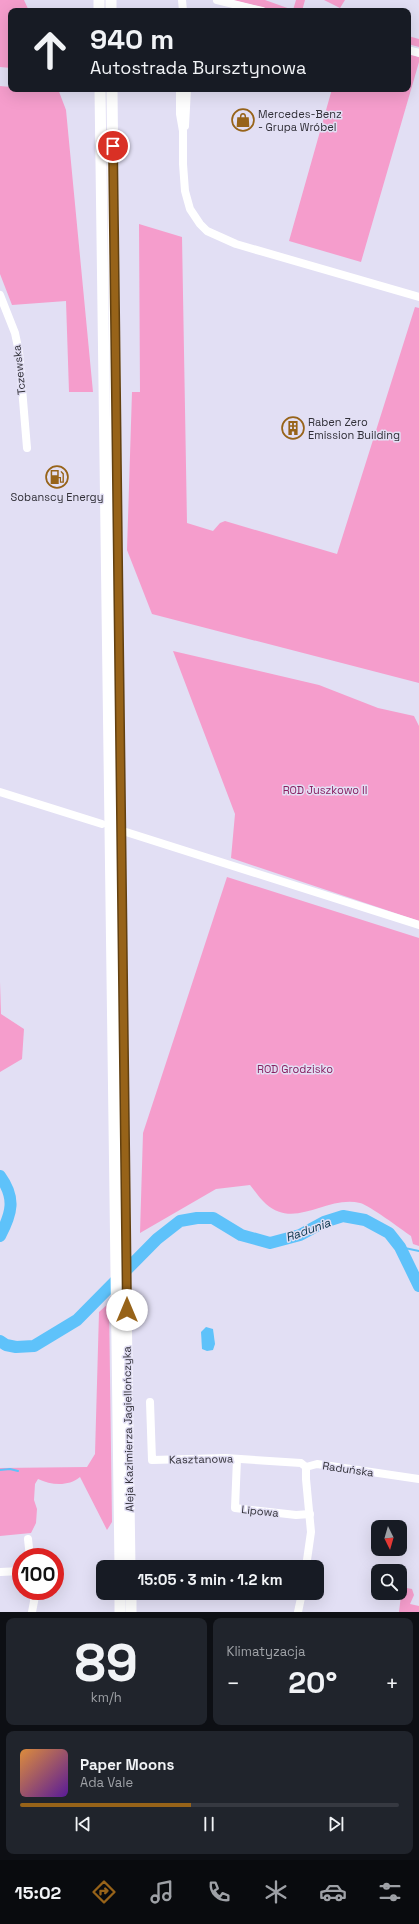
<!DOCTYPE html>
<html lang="pl">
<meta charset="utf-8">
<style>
:root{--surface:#171b24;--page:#20242c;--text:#f1f3f6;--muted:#9ea1a6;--line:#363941;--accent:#976319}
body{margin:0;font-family:"Space Grotesk",sans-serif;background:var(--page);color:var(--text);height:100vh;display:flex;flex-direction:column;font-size:15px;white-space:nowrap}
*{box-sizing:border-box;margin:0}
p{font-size:13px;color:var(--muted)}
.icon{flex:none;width:22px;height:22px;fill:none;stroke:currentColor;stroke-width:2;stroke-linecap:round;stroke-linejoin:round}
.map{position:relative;height:1612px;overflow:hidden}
.details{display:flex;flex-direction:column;gap:6px;padding:6px;background:#0d0f14;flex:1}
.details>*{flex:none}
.banner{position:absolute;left:8px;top:8px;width:403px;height:84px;border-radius:8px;box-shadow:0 4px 16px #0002;background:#171b24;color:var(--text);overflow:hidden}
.needle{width:26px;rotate:175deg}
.tools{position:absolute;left:371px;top:1520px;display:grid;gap:8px}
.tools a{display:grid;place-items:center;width:36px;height:36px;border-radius:8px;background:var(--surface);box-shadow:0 4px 16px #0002;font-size:20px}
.speed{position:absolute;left:12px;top:1548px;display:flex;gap:8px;font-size:20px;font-weight:700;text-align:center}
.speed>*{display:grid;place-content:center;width:52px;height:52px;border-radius:50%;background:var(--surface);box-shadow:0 4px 16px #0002;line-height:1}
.speed .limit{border:6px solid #d22;background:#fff;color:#111}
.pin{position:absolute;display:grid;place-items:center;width:34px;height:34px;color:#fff;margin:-17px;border:2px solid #fff;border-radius:50%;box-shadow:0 1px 4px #0007}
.me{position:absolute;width:44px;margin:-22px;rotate:0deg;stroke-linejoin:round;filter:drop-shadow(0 0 3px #0008)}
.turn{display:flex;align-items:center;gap:14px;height:84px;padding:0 16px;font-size:18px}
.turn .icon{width:52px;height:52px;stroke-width:2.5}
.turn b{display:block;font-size:28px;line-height:34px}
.big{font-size:30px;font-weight:600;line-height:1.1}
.details .tile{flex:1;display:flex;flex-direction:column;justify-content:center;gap:6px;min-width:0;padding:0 14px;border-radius:8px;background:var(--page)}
.details .dial{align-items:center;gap:0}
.dial b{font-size:52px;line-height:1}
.song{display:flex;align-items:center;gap:12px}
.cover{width:48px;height:48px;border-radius:6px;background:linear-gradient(135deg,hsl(30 70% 55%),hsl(270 70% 35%))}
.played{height:4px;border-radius:2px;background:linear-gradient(90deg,var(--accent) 45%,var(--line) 45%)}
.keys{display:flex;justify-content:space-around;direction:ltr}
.heat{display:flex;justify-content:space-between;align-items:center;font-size:22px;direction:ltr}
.details .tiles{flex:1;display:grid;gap:6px;grid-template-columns:1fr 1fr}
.tile:last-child{grid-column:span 2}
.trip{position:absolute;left:96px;top:1560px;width:228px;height:40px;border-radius:8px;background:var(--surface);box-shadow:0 4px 16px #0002;font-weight:600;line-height:40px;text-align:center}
.dock{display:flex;height:64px;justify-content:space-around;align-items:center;background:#090b0e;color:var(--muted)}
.dock .icon{width:28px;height:28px}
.dock .current{color:var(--accent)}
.dock b{font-size:18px;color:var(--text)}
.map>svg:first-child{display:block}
.green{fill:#f59dcc}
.water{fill:#5ec2fa}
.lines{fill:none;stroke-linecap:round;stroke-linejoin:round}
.stream{stroke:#5ec2fa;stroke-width:2}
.river{stroke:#5ec2fa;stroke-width:12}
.minor{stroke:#fff;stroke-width:8}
.highway{stroke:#fff;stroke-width:11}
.route-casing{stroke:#624010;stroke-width:10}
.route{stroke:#976319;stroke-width:7}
.labels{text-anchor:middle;stroke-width:3;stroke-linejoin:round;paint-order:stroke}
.poi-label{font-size:11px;fill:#313038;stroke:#e2dff4;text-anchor:start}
.street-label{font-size:11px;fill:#313038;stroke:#e2dff4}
.park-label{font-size:11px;fill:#882061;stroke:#e2dff4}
.water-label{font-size:12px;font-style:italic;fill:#06334a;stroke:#e2dff4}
</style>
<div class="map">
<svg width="419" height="1612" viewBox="0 0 419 1612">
<rect width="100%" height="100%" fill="#e2dff4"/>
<g class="green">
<path d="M 0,0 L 24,0 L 29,11 L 11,11 L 11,68 L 0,67 Z"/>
<path d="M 232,0 L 265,0 L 293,10 L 296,0 L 305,0 L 302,11 L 278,11 Z"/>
<path d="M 324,0 L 345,0 L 340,8 Z"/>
<path d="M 408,36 L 419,39 L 419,47 L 408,44 Z"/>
<path d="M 408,54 L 419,57 L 419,62 L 361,262 L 289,241 L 332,89 L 408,89 Z"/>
<path d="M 0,86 L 11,87 L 11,89 L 58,89 L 66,110 L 93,392 L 69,392 L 66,301 L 12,305 L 0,274 Z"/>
<path d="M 139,224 L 182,237 L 187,523 L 213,531 L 220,523 L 225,521 L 337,554 L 415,307 L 419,308 L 419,683 L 152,614 L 127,550 L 132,392 L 140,392 Z"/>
<path d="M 173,651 L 319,685 L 378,708 L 414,716 L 419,726 L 419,921 L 231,858 L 235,814 Z"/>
<path d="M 227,877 L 419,938 L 419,1246 L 413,1244 L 411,1236 C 401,1229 369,1205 360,1203 C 327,1195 295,1230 266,1204 C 260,1199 255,1191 250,1185 L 216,1189 L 140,1233 L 143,1133 Z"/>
<path d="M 0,982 L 1,1014 L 24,1029 L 22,1059 L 0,1072 Z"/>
<path d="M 109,1303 L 112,1522 L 107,1530 L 80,1477 C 68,1487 51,1485 38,1479 L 35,1484 L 34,1500 L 37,1509 L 36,1523 L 31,1533 L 0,1536 L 0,1468 L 87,1467 L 95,1454 L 99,1312 Z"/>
<path d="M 402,1587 L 412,1589 L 414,1595 L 410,1604 L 419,1606 L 419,1612 L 399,1612 Z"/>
</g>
<path class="water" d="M 206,1327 L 213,1329 L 215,1344 L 213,1350 L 207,1351 L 202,1349 L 201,1332 Z"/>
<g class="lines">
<g class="stream">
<path d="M 400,1247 L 419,1251"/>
<path d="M 0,1470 L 10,1469 L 18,1471"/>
</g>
<g class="river">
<path d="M 0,1176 C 16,1198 12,1213 0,1236"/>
<path d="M 0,1341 L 6,1345 L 16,1347 L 34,1346 L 77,1320 L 157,1239 L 180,1221 L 197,1218 L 213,1218 L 241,1235 L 270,1243 L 300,1235 L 324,1222 L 343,1216 L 365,1220 L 389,1233 L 400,1247 L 419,1286"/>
</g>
<g class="minor">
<path d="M 182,0 L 183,11"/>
<path d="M 217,0 L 262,11"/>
<path d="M 408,50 L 419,53"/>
<path d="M 180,89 L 180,114 L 183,131 L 183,164 L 185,191 L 190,209 L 200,224 L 207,231 L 236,244 L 419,297"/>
<path d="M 185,126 L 187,89"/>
<path d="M 0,295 L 15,333 L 19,352 L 27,448"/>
<path d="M 0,792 L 102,824"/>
<path d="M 126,832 L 419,925"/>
<path d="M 150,1402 L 152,1460 L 225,1458 L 301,1463 L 306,1467"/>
<path d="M 237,1459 L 235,1508 L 296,1515 L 310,1514"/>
<path d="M 306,1467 L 317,1464 L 419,1479"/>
<path d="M 28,1539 L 30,1557"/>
<path d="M 306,1567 L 311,1532 L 306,1479 L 306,1467"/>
<path d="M 0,1572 L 21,1571"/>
<path d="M 32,1612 L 36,1591"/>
<path d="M 298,1612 L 302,1593"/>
</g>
<g class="highway">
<path d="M 99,0 L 99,11"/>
<path d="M 111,0 L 111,11"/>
<path d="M 100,89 L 120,1567"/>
<path d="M 112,89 L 121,959 L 130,1567"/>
<path d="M 120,1593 L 120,1612"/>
<path d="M 131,1593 L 131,1612"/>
</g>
</g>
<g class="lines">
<g class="route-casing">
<path id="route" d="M 113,146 L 127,1310"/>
</g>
<use href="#route" class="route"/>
</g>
<defs>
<g id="shop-ring" transform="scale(1.15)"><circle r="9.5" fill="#e2dff4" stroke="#976319" stroke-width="1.5"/><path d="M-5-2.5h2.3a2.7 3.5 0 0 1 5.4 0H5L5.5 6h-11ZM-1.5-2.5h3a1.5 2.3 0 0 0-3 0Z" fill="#976319"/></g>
<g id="building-ring" transform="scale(1.15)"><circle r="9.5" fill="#e2dff4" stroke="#976319" stroke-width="1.5"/><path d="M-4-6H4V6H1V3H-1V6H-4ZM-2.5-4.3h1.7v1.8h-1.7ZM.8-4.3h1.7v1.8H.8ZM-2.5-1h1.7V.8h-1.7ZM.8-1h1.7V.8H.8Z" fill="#976319"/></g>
<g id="fuel-ring" transform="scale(1.15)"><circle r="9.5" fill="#e2dff4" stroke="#976319" stroke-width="1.5"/><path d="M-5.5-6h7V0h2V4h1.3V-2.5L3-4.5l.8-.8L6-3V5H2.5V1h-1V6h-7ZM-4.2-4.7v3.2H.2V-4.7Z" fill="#976319"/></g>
</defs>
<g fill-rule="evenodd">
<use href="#shop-ring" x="243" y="120"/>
<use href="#building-ring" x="293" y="428"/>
<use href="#fuel-ring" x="57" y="477"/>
</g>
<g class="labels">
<g class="poi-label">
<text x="258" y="118">Mercedes-Benz<tspan x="258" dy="13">- Grupa Wróbel</tspan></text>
<text x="308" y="426">Raben Zero<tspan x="308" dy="13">Emission Building</tspan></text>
<text x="57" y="501" text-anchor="middle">Sobanscy Energy</text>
</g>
<g class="street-label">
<text transform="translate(19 370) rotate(-96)" y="4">Tczewska</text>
<text transform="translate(128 1429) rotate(-91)" y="4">Aleja Kazimierza Jagiellończyka</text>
<text transform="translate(201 1459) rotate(-1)" y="4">Kasztanowa</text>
<text transform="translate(348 1469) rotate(8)" y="4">Raduńska</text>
<text transform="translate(260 1511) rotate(6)" y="4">Lipowa</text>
</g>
<g class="park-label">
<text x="325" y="794">ROD Juszkowo II</text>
<text x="295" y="1073">ROD Grodzisko</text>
</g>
<g class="water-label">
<text transform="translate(308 1230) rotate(-20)" y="4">Radunia</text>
</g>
</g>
</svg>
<div class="tools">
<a><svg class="needle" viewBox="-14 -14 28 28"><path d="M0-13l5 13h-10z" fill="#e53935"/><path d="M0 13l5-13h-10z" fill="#9ea1a6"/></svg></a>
<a><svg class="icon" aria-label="search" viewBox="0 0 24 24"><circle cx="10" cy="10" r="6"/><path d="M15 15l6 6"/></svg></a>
</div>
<div class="speed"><div class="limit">100</div></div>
<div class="pin" style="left:113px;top:146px;background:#d93025"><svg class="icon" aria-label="arrive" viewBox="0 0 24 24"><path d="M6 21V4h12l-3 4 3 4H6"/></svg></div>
<svg class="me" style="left:127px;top:1310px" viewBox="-20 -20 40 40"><circle r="19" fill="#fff"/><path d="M0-13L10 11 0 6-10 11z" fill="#976319"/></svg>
<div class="trip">15:05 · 3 min · 1.2 km</div>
<div class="banner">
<div class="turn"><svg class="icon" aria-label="ahead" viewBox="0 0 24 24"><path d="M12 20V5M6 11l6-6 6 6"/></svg><div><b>940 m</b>Autostrada Bursztynowa</div></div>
</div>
</div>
<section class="details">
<div class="tiles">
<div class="tile dial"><b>89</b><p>km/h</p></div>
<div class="tile"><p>Klimatyzacja</p>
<div class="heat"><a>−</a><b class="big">20°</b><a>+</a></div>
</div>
<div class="tile">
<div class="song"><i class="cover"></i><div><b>Paper Moons</b><p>Ada Vale</p></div></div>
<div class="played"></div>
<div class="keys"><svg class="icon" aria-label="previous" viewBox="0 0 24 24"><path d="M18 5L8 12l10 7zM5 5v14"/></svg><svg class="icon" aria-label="pause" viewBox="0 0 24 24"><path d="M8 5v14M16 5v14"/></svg><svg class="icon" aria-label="next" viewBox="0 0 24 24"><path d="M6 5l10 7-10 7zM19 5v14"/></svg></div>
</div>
</div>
</section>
<nav class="dock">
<b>15:02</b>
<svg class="icon current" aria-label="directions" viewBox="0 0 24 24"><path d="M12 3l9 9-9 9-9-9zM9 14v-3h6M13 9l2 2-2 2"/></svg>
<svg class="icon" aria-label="music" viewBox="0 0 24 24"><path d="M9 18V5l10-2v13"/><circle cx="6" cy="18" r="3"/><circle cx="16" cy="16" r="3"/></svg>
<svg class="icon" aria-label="phone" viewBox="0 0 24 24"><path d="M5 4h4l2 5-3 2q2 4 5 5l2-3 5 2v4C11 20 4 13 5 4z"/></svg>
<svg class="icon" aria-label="climate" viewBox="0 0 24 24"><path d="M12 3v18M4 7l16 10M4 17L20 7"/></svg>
<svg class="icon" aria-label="car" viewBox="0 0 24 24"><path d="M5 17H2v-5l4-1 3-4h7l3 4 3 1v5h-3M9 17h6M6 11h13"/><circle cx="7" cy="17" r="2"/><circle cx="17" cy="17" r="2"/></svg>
<svg class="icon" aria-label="filters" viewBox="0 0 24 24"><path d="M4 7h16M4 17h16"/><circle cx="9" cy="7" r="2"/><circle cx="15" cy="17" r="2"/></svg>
</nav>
